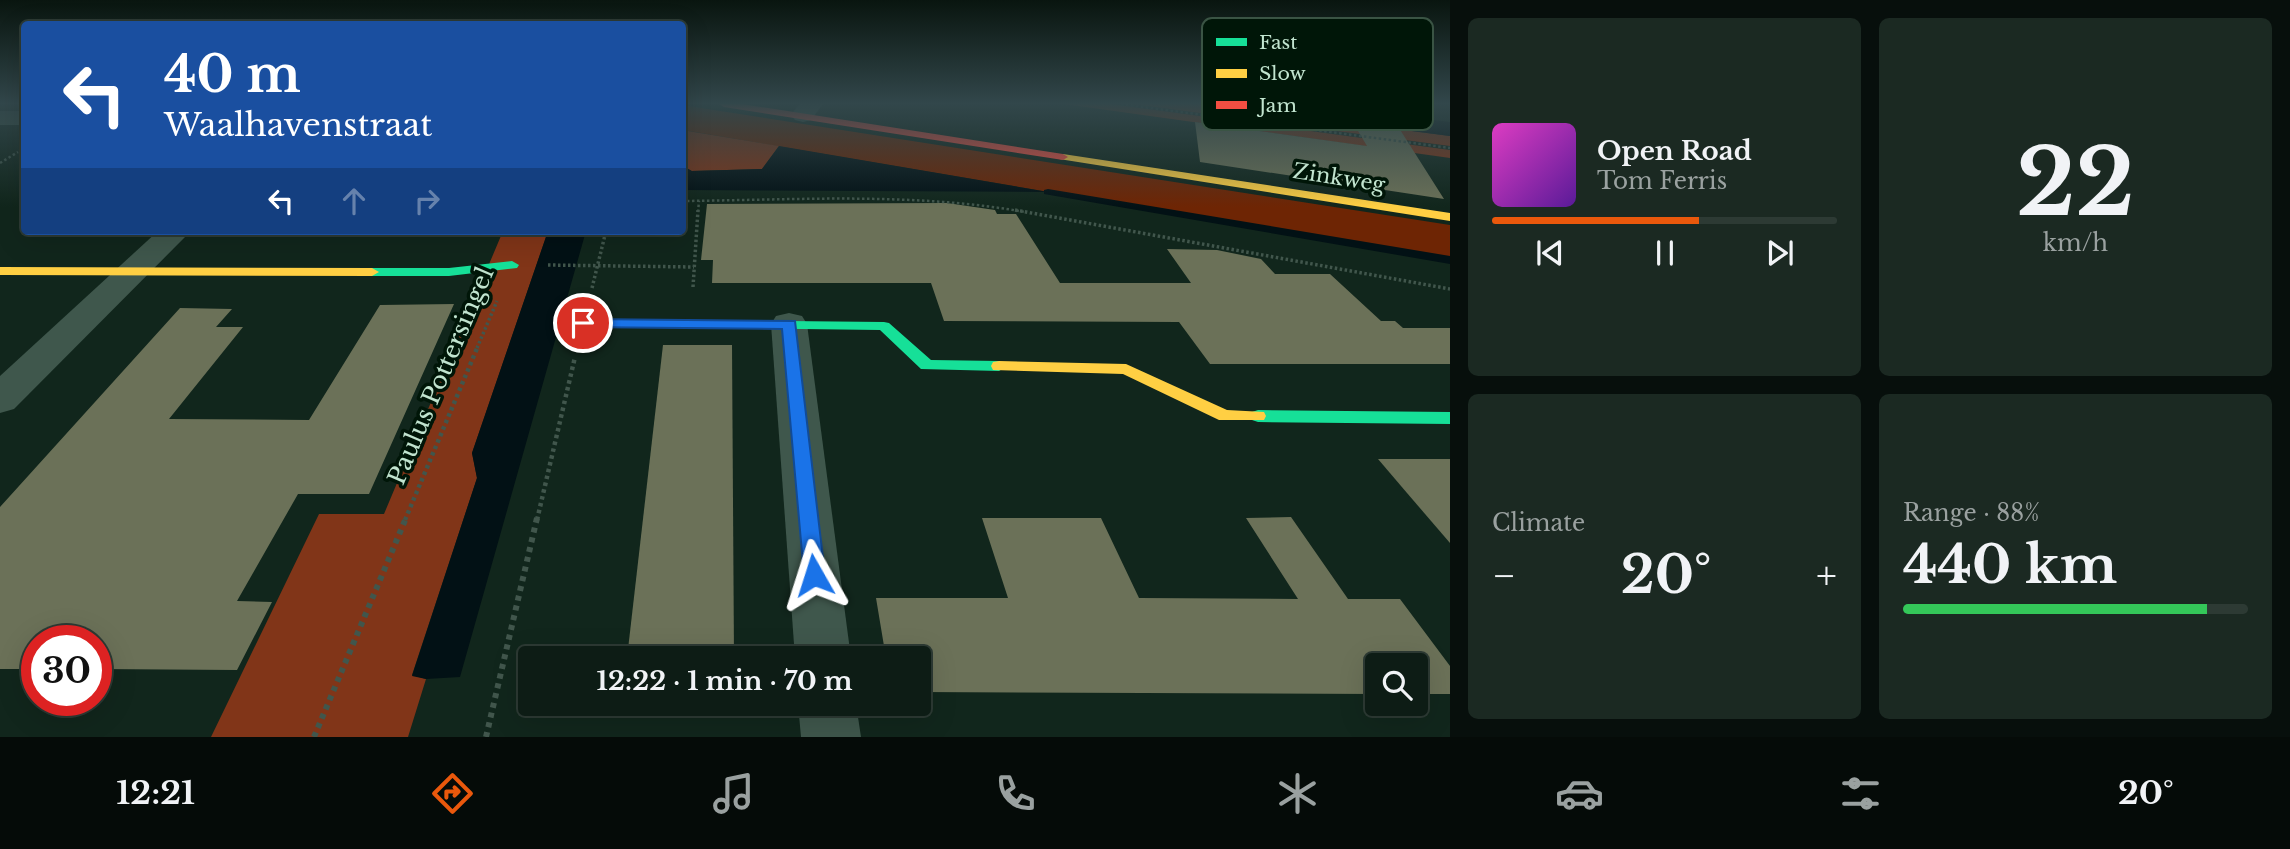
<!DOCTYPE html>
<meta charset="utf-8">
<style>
:root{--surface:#0d1c15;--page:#1b2922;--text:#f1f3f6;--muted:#9aa1a0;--line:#2d3a34;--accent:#ea580c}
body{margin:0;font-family:"Libre Baskerville",serif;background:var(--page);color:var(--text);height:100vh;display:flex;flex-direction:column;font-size:26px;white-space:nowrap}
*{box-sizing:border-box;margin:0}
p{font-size:23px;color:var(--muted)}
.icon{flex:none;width:38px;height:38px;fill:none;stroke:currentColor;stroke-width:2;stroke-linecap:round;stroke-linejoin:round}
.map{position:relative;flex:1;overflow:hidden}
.drawer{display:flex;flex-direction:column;gap:18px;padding:18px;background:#070f0c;width:840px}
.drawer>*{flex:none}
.guide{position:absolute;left:21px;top:21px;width:665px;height:214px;border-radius:7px;box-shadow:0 7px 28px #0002,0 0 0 2px var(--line);background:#1a4fa0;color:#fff;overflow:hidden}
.tools{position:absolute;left:1365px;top:653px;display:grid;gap:14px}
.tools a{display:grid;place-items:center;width:63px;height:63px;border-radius:7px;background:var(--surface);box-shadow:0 7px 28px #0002,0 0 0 2px var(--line);font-size:35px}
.speed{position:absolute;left:21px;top:625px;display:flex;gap:14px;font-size:35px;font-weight:700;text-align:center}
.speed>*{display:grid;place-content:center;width:91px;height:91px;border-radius:50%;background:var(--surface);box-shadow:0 7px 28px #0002,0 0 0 2px var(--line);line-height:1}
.speed .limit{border:10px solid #d22;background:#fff;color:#111}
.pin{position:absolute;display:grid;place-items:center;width:60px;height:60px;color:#fff;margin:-30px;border:4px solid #fff;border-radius:50%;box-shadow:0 2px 7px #0007}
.me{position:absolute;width:77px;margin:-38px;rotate:354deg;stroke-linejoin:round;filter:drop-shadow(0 0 5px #0008)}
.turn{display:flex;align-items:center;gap:24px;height:147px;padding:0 28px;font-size:32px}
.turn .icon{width:91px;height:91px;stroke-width:2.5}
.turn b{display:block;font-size:49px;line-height:60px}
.lanes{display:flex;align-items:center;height:66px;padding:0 28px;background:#0003;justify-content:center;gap:35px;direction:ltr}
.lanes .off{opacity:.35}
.big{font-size:52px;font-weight:700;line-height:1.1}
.drawer .widget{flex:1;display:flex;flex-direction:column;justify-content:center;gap:10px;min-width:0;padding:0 24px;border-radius:10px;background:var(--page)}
.drawer .dial{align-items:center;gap:0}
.dial b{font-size:91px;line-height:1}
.song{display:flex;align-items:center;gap:21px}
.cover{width:84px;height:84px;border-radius:10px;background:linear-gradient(135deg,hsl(310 70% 55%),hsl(270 70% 35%))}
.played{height:7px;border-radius:4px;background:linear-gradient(90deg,var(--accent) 60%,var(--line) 60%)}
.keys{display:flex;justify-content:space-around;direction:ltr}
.heat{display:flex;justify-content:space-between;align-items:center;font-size:38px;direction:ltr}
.charge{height:10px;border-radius:5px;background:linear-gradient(90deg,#34c759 88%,var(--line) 0)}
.drawer .tiles{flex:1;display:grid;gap:18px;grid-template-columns:repeat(2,1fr)}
.trip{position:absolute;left:518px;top:646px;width:413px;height:70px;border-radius:7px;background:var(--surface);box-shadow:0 7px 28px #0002,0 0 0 2px var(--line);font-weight:700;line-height:70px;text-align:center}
.dock{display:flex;height:112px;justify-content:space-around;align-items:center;background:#050b08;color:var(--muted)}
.dock .icon{width:49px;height:49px}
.dock .current{color:var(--accent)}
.dock b{font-size:32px;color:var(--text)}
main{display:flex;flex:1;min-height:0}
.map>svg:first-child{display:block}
.green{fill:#6e2504}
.forest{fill:#813518}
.water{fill:#021115}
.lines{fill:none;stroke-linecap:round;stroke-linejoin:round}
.stream{fill:#021115;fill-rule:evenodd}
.building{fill:#6b7158}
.path-far3{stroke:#41564c;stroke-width:2.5;stroke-dasharray:2.5 2.5;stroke-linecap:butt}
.path-far2{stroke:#41564c;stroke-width:3.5;stroke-dasharray:2.5 2.5;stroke-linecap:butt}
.path-far1{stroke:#41564c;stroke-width:4.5;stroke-dasharray:3.5 3.5;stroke-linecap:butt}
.path{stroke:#41564c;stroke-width:6;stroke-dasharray:5 5;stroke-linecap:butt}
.street{fill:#3f574c;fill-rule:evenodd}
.fast{fill:#16e098;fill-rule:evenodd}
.slow{fill:#ffcf43;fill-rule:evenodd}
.jam{fill:#f24e42;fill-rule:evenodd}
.route{fill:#1a73e8;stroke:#114b97;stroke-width:2}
.labels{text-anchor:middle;stroke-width:7;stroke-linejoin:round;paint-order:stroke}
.far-street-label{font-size:21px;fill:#c1e4cf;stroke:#001608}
.street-label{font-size:24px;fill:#c1e4cf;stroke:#001608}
.key{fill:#001608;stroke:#3a5444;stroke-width:2}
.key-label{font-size:19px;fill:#c1e4cf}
</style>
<main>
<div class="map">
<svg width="1450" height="737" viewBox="0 0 1450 737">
<rect width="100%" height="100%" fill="#11261c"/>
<path class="green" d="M 682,105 L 1450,225 L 1450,260 L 683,130 Z"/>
<g class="forest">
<path d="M 1064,104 L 1111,104 L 1450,150 L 1450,158 Z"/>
<path d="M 1132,104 L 1206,104 L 1450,136 L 1450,146 Z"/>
<path d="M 682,130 L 779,146 L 762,169 L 691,171 L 683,166 Z"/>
<path d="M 503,231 L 548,231 L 472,453 L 477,478 L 412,675 L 426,679 L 408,737 L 211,737 L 319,514 L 384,514 Z"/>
</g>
<g class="water">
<path d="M 1206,104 L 1307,104 L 1450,122 L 1450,136 Z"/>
<path d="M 779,146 L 1048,192 L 683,190 L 683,166 L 692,171 L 762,169 Z"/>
<path d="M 548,231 L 586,231 L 460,677 L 426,679 L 412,676 L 477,478 L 472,453 Z"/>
</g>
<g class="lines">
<path class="stream" d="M 1048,189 L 1450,256 L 1450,264 L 1044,194 L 1044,190 Z"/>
</g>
<g class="building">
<path d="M 1342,104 L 1385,106 L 1444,199 L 1200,162 L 1195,122 L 1367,146 Z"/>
<path d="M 947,203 L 995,210 L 997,214 L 1016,214 L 1060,283 L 1191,283 L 1167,249 L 1217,250 L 1261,259 L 1275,274 L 1330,274 L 1381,321 L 1395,321 L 1403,328 L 1450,328 L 1450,364 L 1210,364 L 1179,322 L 944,321 L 931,283 L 712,283 L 713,260 L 701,260 L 707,204 Z"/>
<path d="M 454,304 L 369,494 L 298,494 L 237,601 L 272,602 L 237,670 L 96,669 L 96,640 L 37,640 L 37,669 L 0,669 L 0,507 L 180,308 L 232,309 L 216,327 L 243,327 L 169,419 L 309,420 L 380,305 Z"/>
<path d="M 663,345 L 732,345 L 734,658 L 627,658 Z"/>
<path d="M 1378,459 L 1450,459 L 1450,543 L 1407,493 Z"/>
<path d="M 1291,517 L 1348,599 L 1400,599 L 1450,666 L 1450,694 L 1416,694 L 1416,665 L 1377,665 L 1377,694 L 919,692 L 919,658 L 886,658 L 876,598 L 1008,598 L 982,518 L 1101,518 L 1139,598 L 1298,599 L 1246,518 Z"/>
<path d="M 622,704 L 734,704 L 734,711 L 621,710 Z"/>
</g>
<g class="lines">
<g class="path-far3">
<path d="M 1121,104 L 1450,148"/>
<path d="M 0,163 L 18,152"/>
<path d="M 682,201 C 796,200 912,192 1025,212"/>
<path d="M 698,212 L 699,201"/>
</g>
<g class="path-far2">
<path d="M 1015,210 L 1450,289"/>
<path d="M 548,265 L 694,267"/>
<path d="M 693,287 L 698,210"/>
<path d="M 592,288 L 606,231"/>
<path d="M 477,348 L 497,301"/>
</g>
<g class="path-far1">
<path d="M 405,520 L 478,346"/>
<path d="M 537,520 L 575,357"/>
</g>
<g class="path">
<path d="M 314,737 L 406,518"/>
<path d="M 486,737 L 537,518"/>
</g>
<g class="street">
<path d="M 799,104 L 823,104 L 811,120 L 803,122 L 795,120 L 791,115 Z"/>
<rect x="0" y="111" width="24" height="14"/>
<path d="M 158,231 L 191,231 L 14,409 L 0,413 L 0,376 Z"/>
<path d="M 789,313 L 802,316 L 807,324 L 851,658 L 795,658 L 771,324 L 776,316 Z"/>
<path d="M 798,704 L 856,704 L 861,737 L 801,737 Z"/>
</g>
<g class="fast">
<path d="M 512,261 L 519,265 L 517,268 L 449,276 L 372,276 L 365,272 L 372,268 L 449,268 Z"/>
<path d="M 583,319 L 884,322 L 889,323 L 931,360 L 999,361 L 1007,366 L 999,371 L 921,369 L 880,330 L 578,326 L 576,323 L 578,320 Z"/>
<path d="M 1258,410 L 1450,412 L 1450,424 L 1258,422 L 1252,420 L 1250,416 L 1252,412 Z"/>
</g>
<g class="slow">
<path d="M 1063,154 L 1450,213 L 1450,221 L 1059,159 L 1058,157 Z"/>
<path d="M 0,267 L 372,268 L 379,272 L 372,276 L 0,275 Z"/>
<path d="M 999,361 L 1126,364 L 1227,410 L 1264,412 L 1266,416 L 1264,420 L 1219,420 L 1123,374 L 993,370 L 991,366 L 993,362 Z"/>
</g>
<path class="jam" d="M 719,104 L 742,104 L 1063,154 L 1068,157 L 1063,160 L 724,107 Z"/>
</g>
<linearGradient id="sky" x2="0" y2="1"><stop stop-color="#09150f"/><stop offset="0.5" stop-color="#32474b"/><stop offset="1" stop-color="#32474b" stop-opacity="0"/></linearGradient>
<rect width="1450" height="207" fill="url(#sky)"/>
<path class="route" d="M 583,319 L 795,321 L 825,575 L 822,581 L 814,583 L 807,581 L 804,575 L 782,329 L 577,327 L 575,323 L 577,320 Z"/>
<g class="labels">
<g class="far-street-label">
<text transform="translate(1339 178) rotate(9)" y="7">Zinkweg</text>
</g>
<g class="street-label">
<text transform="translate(441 376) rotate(-67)" y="8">Paulus Pottersingel</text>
</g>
</g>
<rect x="1202" y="18" width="231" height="112" rx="10" class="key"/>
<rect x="1216" y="38" width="31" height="8" fill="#16e098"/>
<rect x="1216" y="69" width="31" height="9" fill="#ffcf43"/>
<rect x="1216" y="101" width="31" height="8" fill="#f24e42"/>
<g class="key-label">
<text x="1259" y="49">Fast</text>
<text x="1259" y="80">Slow</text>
<text x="1259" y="112">Jam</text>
</g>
</svg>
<div class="tools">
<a><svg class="icon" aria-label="search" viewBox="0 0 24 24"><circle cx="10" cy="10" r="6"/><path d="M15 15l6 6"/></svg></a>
</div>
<div class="speed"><div class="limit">30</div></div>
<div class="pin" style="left:583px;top:323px;background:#d93025"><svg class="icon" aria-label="arrive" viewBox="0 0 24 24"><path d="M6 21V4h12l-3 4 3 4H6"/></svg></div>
<svg class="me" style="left:814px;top:575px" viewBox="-20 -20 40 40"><path d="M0-17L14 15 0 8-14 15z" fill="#1a73e8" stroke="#fff" stroke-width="4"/></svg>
<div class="trip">12:22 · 1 min · 70 m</div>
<div class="guide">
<div class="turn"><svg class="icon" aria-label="left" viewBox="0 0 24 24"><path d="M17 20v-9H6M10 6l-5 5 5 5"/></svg><div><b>40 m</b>Waalhavenstraat</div></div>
<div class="lanes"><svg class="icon" aria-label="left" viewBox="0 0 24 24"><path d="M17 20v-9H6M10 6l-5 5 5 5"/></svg><svg class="icon off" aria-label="ahead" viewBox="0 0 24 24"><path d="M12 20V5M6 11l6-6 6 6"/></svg><svg class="icon off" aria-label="right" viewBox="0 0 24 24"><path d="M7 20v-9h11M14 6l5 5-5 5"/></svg></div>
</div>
</div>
<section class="drawer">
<div class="tiles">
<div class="widget">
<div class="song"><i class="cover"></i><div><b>Open Road</b><p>Tom Ferris</p></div></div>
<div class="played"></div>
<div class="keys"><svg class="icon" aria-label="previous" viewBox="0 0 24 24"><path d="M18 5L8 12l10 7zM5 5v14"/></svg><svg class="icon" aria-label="pause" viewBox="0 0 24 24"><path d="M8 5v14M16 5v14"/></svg><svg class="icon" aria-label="next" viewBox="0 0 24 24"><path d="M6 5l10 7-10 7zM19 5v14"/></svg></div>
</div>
<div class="widget dial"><b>22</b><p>km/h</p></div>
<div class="widget"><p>Climate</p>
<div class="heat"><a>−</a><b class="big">20°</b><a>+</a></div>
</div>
<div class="widget"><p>Range · 88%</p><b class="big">440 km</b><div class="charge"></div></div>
</div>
</section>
</main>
<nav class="dock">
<b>12:21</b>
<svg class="icon current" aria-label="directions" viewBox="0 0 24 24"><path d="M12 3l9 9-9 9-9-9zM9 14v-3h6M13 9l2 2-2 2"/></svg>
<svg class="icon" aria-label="music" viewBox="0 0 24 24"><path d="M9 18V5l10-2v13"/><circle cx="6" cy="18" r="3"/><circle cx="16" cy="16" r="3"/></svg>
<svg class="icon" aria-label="phone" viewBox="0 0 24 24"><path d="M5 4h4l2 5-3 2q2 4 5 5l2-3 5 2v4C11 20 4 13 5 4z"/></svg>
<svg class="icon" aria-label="climate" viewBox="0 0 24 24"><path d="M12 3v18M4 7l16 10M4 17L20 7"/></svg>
<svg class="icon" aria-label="car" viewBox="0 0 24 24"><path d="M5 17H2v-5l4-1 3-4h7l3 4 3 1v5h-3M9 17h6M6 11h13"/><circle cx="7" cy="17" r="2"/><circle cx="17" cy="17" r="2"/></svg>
<svg class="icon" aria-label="filters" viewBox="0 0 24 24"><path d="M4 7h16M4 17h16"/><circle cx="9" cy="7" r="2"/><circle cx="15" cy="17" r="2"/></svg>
<b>20°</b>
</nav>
